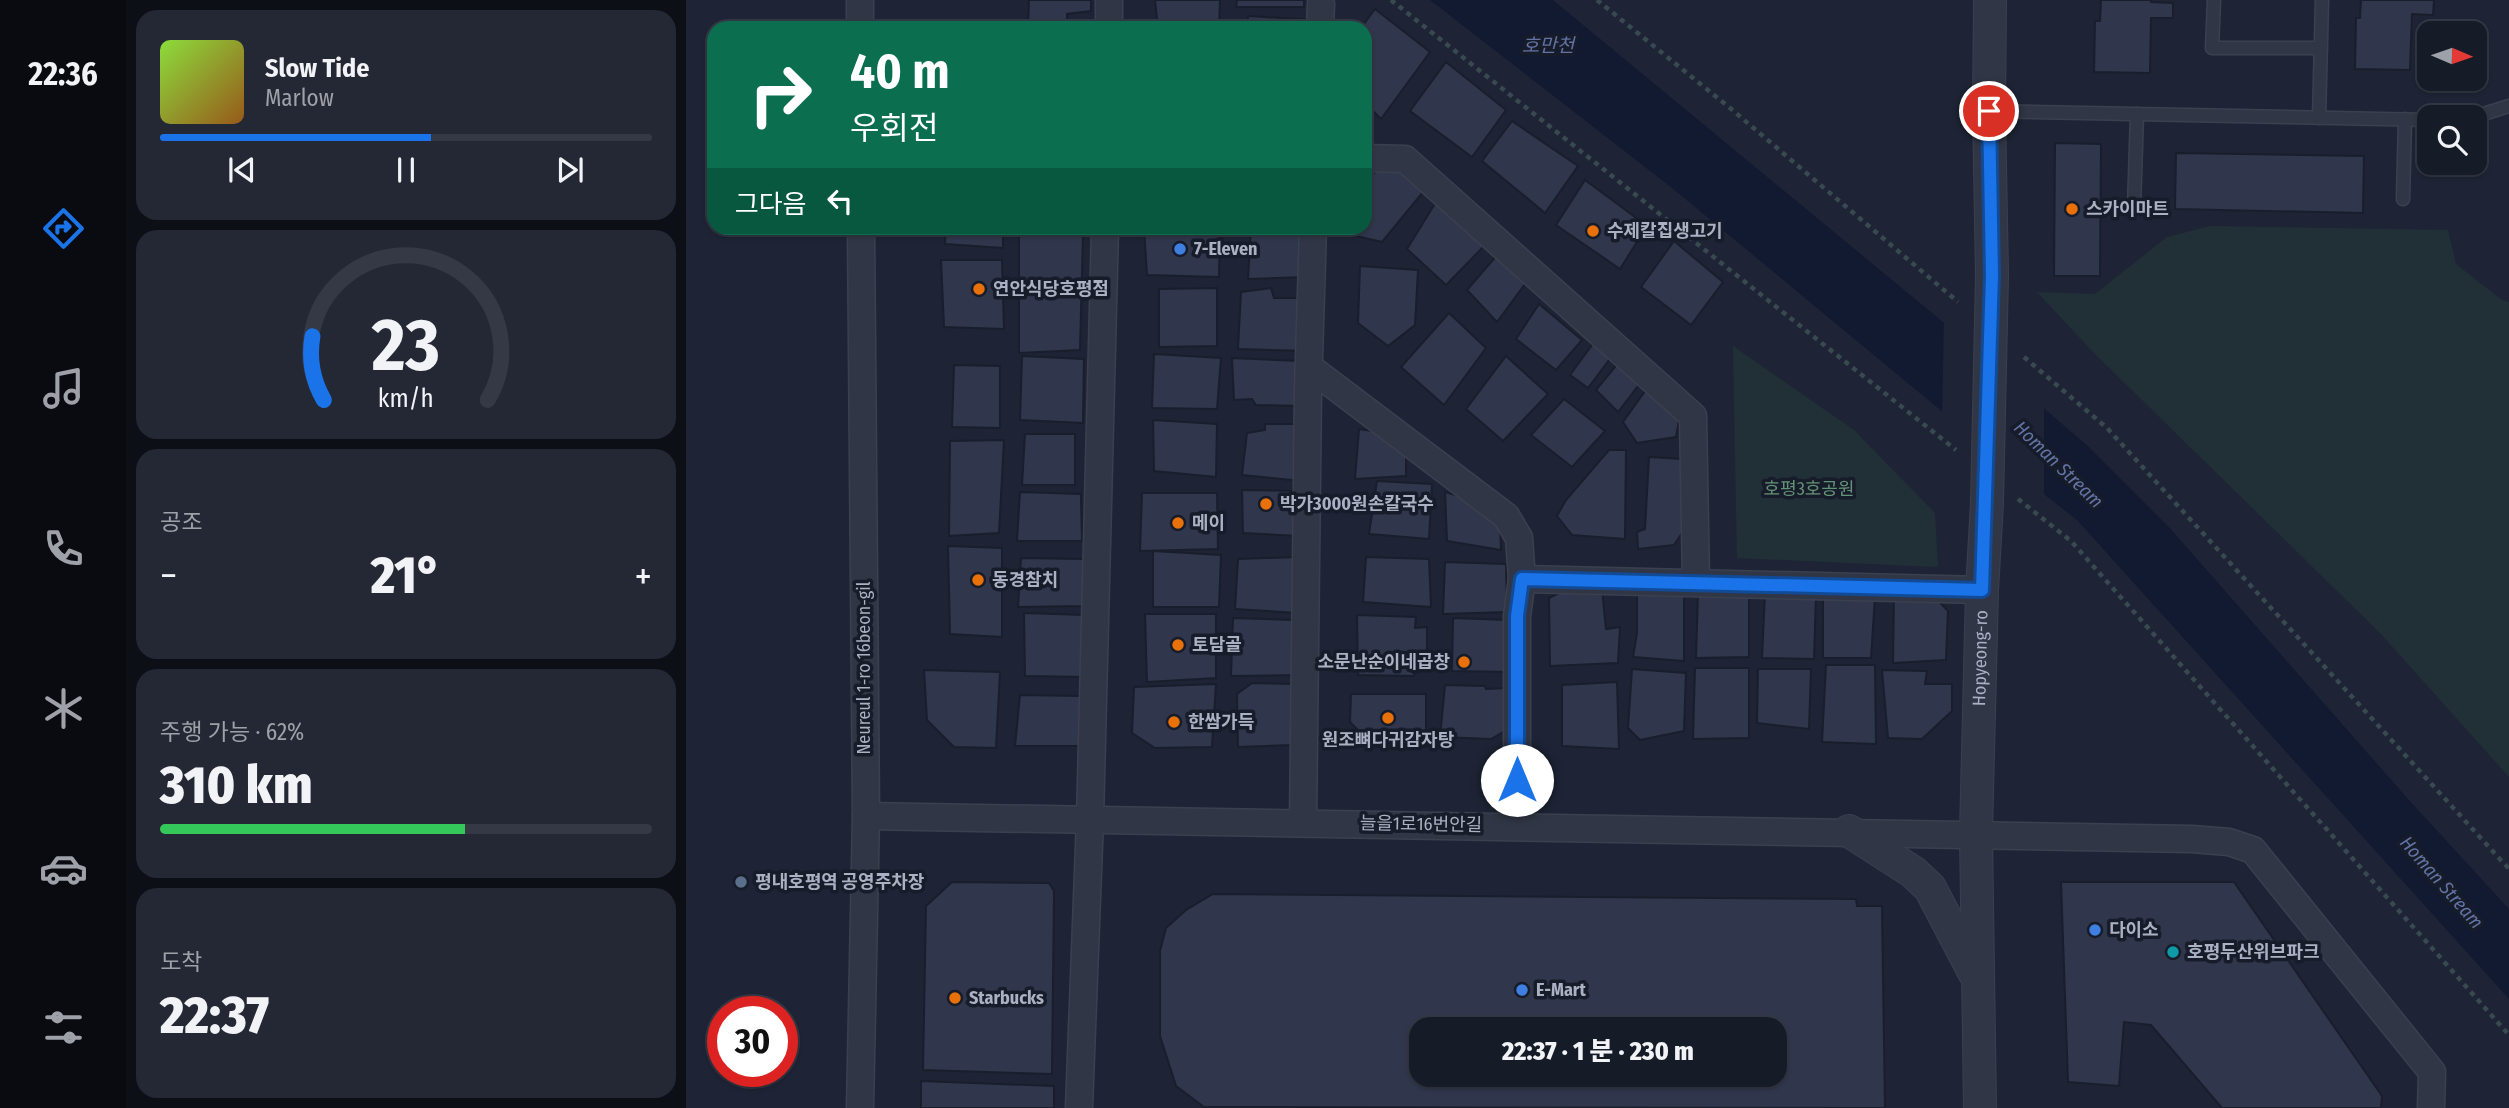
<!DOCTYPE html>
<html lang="ko">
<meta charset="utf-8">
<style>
:root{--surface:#161b28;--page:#232834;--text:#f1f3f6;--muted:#9ea1a8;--line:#353945;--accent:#1a73e8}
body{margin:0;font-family:"Fira Sans Condensed","Noto Sans KR",sans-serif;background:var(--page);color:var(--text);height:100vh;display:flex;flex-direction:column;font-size:26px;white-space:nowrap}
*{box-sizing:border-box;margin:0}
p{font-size:23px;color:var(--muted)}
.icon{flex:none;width:38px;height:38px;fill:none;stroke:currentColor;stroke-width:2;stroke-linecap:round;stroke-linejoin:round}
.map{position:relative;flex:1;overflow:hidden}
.panel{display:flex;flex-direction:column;gap:10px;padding:10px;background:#0c0f16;width:560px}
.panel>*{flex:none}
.top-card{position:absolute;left:21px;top:21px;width:665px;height:214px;border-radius:21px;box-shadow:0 2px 5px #0004,0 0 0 2px var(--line);background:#0b6e4f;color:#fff;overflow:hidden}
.needle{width:46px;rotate:92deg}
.fabs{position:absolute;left:1731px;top:21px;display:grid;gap:14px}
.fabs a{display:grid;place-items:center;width:70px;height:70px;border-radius:14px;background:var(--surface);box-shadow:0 2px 5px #0004,0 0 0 2px var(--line);font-size:35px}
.speed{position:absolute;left:21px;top:996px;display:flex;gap:14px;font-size:35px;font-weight:700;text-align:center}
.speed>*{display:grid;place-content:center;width:91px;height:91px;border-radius:50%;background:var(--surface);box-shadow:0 2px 5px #0004,0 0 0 2px var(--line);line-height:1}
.speed .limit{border:10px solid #d22;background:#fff;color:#111}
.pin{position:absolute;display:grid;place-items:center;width:60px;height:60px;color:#fff;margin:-30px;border:4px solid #fff;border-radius:50%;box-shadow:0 2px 7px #0007}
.me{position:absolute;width:77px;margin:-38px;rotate:0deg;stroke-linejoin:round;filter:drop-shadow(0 0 5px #0008)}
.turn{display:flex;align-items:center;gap:24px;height:147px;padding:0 28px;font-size:32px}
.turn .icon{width:91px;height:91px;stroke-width:2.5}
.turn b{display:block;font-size:49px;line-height:60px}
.then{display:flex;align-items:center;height:66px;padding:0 28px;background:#0003;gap:14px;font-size:26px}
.big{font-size:52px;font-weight:800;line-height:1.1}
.panel .tile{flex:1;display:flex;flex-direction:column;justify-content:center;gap:10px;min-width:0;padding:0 24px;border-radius:21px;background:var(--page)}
.panel .dial{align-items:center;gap:0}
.dial svg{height:182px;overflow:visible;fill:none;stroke:var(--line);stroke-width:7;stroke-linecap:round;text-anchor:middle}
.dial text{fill:var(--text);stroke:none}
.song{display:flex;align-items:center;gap:21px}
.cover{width:84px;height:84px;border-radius:10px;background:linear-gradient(135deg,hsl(90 70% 55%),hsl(30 70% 35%))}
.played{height:7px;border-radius:4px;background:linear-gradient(90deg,var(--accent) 55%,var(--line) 55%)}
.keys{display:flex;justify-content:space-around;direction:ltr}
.heat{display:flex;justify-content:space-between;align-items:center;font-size:38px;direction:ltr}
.charge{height:10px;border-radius:5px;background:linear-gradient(90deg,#34c759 62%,var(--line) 0)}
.trip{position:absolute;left:723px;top:1017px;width:378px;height:70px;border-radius:21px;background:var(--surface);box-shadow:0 2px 5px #0004,0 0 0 2px var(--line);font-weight:800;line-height:70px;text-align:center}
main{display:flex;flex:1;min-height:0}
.menu{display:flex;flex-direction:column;width:126px;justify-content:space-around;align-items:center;background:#090b10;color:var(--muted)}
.menu .icon{width:49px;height:49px}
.menu .current{color:var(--accent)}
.menu b{font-size:32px;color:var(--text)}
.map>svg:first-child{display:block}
.green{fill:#203036}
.water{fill:#121a32}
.pier{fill:#1e2435}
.building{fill:#30374c;stroke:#191e2c;stroke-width:2;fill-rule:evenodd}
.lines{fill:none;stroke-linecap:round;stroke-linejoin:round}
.service-casing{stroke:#3b404f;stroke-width:15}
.minor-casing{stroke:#3b404f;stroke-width:29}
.tertiary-casing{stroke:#3b404f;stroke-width:34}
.path{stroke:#38494f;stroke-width:4.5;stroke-dasharray:5 5;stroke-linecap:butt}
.service{stroke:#313646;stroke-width:12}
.minor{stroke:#313646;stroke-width:26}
.tertiary{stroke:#313646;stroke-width:32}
.tertiary-bridge-casing{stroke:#3b404f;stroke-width:34;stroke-linecap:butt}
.tertiary-bridge{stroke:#313646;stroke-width:32}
.route-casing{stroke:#114b97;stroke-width:18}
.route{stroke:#1a73e8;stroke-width:12}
.food-dot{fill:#e8710a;stroke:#171c2a;stroke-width:2.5}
.shop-dot{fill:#3f7fe0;stroke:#171c2a;stroke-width:2.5}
.service-dot{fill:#5c6f8a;stroke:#171c2a;stroke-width:2.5}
.culture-dot{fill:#0f9aa8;stroke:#171c2a;stroke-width:2.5}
.labels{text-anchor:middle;stroke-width:7;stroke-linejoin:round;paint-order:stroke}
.poi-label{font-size:18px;font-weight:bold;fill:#abb0c3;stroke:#171c2a;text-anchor:start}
.park-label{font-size:18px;fill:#639376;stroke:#171c2a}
.street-label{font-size:18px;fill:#abb0c3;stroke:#171c2a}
.water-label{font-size:19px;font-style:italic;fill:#6273a4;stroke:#171c2a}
</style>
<main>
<nav class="menu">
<b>22:36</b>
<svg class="icon current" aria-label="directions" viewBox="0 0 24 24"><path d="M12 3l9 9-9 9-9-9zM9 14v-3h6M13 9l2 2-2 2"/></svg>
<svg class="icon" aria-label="music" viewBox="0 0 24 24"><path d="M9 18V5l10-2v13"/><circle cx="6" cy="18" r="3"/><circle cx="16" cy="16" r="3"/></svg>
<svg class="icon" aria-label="phone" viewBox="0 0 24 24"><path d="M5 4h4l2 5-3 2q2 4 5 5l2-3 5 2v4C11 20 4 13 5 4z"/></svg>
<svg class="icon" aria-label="climate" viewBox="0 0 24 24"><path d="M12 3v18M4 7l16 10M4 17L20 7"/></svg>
<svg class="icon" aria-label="car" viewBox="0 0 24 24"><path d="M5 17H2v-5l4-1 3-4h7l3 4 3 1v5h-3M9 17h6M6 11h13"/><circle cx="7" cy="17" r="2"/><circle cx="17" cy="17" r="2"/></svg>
<svg class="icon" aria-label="filters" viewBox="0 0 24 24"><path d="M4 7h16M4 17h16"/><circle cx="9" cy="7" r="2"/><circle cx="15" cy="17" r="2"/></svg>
</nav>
<section class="panel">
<div class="tile">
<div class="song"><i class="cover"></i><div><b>Slow Tide</b><p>Marlow</p></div></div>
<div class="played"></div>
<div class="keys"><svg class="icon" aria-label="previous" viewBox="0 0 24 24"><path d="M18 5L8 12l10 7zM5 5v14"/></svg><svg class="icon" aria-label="pause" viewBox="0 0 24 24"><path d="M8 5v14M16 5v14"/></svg><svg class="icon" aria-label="next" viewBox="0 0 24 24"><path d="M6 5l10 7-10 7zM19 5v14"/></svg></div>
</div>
<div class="tile dial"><svg viewBox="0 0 100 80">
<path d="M14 69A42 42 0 1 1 86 69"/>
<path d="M14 69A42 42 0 0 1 9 41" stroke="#1a73e8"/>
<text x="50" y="56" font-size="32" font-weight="700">23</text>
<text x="50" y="72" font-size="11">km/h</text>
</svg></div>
<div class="tile"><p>공조</p>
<div class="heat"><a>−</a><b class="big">21°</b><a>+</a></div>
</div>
<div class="tile"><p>주행 가능 · 62%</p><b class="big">310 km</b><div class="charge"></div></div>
<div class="tile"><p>도착</p><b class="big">22:37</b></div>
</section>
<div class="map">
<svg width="1823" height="1108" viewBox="0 0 1823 1108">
<rect width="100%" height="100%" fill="#1e2435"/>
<g class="green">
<path d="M 1524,226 L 1762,230 L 1770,264 L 1816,300 L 1823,302 L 1823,777 L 1694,633 L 1408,353 L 1351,292 L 1409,294 L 1481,237 Z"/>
<path d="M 1047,346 L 1168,430 L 1249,513 L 1252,567 L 1051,558 Z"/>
</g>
<path class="water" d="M 744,0 L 867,0 L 1274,336 L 1404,448 L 1482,526 L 1722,799 L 1823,909 L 1823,999 L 1391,520 L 1322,466 L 986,188 Z"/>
<path class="pier" d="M 1258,318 L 1358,403 L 1358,499 L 1256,416 Z"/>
<g class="building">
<path d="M 343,0 L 405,0 L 405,11 L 381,14 L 381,28 L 342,28 Z"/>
<path d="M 469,0 L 534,0 L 533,28 L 472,28 Z"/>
<path d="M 551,0 L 618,0 L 618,7 L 550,7 Z"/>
<path d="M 1415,0 L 1465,0 L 1465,2 L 1487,3 L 1487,18 L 1465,18 L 1464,73 L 1408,72 L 1409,21 L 1414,21 Z"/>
<path d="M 1675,0 L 1748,0 L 1747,15 L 1726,14 L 1724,70 L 1669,69 L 1670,18 L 1674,18 Z"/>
<path d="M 689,9 L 744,52 L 695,119 L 679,103 L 679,28 L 675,28 Z"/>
<path d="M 562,16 L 630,20 L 630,28 L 561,28 Z"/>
<path d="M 306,20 L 306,28 L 241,28 L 240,23 Z"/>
<path d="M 760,62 L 820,110 L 786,157 L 724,111 Z"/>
<path d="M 826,121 L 892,166 L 859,213 L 796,161 Z"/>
<path d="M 1369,143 L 1415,144 L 1414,276 L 1368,276 Z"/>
<path d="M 1490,153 L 1678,156 L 1677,213 L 1489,209 Z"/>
<path d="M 700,164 L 742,186 L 696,242 L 670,236 L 671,228 L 679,228 L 679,180 Z"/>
<path d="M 899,180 L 961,226 L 934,269 L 870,225 Z"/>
<path d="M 750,202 L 800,244 L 760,285 L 721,249 Z"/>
<path d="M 260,228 L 317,228 L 317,248 L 259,244 Z"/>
<path d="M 458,228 L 534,228 L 533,277 L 461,275 Z"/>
<path d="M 565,228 L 620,228 L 620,277 L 562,279 Z"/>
<path d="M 333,232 L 397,235 L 394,350 L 333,353 Z"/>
<path d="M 988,241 L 1037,282 L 1005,325 L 955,287 Z"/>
<path d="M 812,254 L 842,280 L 811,322 L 781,290 Z"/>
<path d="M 255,260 L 316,260 L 318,329 L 258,327 Z"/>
<path d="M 674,266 L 732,270 L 729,325 L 702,346 L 672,323 Z"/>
<path d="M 531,288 L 531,346 L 473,347 L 473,289 Z"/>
<path d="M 585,288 L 588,298 L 619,298 L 620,351 L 552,349 L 555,292 Z"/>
<path d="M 853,304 L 896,340 L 870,370 L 830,339 Z"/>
<path d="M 763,313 L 800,348 L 758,405 L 715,367 Z"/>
<path d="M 909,341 L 926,356 L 902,388 L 884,375 Z"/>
<path d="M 468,354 L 535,358 L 531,409 L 466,408 Z"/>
<path d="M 336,356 L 398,359 L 397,423 L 334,420 Z"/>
<path d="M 820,356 L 862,394 L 817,441 L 780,409 Z"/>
<path d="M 546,358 L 614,361 L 615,406 L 570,405 L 566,399 L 548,400 Z"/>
<path d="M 933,362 L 955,382 L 932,412 L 910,390 Z"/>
<path d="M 268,365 L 314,366 L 314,428 L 266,427 Z"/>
<path d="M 962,387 L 994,415 L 990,437 L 951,443 L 937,422 Z"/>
<path d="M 878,399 L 919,431 L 886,467 L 845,435 Z"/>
<path d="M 467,420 L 531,424 L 530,477 L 468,471 Z"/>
<path d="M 579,424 L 614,424 L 615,481 L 556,475 L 561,433 L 579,430 Z"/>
<path d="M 673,429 L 700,433 L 720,448 L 720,476 L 669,479 Z"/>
<path d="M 339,434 L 389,434 L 389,485 L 336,485 Z"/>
<path d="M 318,440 L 313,533 L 263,536 L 264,441 Z"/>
<path d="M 923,450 L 940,450 L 939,539 L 886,535 L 871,516 L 880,500 Z"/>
<path d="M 963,457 L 996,459 L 1004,521 L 988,545 L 952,549 L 951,532 L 959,529 Z"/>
<path d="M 691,481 L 746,484 L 743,539 L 683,534 Z"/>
<path d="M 556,490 L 614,491 L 614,536 L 557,533 Z"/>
<path d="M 334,492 L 395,494 L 396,541 L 331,541 Z"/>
<path d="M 759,492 L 779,498 L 814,523 L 815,550 L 761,541 Z"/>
<path d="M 456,493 L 531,493 L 532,549 L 454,551 Z"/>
<path d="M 262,546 L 316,548 L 316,637 L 264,634 Z"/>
<path d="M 467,551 L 535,555 L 533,607 L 467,607 Z"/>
<path d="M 610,557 L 612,613 L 549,609 L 552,559 Z"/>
<path d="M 680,557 L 743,559 L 745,607 L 677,602 Z"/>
<path d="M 335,558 L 397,559 L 397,606 L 332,607 Z"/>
<path d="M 759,562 L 820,564 L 821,612 L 757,614 Z"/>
<path d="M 881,589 L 916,589 L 920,629 L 934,627 L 932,663 L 864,666 L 863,598 Z"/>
<path d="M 998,589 L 998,661 L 947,657 L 951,633 L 951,592 Z"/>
<path d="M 1208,590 L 1244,592 L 1262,611 L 1260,660 L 1207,663 Z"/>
<path d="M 1012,592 L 1063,593 L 1063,657 L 1010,658 Z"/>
<path d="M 1079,592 L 1130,595 L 1128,659 L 1076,658 Z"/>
<path d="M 1137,595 L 1189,597 L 1185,658 L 1137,658 Z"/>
<path d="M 338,613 L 399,615 L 402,677 L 339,676 Z"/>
<path d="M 459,614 L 530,614 L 530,678 L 461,682 Z"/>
<path d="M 671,615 L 730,617 L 729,628 L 741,627 L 741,666 L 728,666 L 728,676 L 672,675 Z"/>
<path d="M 547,618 L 608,620 L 611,675 L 545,676 Z"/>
<path d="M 767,618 L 822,620 L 825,672 L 766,671 Z"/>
<path d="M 1140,665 L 1189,665 L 1190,744 L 1136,742 Z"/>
<path d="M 1009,668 L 1063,668 L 1063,738 L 1007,739 Z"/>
<path d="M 946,669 L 1000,673 L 998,731 L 954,740 L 942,728 Z"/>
<path d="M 1072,669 L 1125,669 L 1123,729 L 1071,723 Z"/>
<path d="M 238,670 L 314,672 L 310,748 L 268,747 L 241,720 Z"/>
<path d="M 1196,670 L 1241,671 L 1239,684 L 1266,684 L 1266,711 L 1236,739 L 1202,738 Z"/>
<path d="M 931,682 L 933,749 L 876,746 L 876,685 Z"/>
<path d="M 566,683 L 605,684 L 608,745 L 552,747 L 551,694 Z"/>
<path d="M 530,684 L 526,747 L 469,748 L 446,733 L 448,687 Z"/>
<path d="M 759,685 L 799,686 L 800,689 L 822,688 L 824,728 L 805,739 L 754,737 Z"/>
<path d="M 665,694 L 740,694 L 740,747 L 689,747 L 664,722 Z"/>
<path d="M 334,695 L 394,696 L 396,746 L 329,746 Z"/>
<path d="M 266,882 L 363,883 L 368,891 L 366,1074 L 237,1070 L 240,906 Z"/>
<path d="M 1375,882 L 1548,882 L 1696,1096 L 1695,1108 L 1536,1108 L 1465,1025 L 1438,1022 L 1433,1086 L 1382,1082 Z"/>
<path d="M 527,894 L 1170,899 L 1171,906 L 1196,906 L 1199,1108 L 518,1107 L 490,1086 L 474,1036 L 474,951 L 480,928 L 500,910 ZM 735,1029 L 1088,1029 L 1088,1074 L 735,1074 Z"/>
<path d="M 235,1081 L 368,1086 L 368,1108 L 235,1108 Z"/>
</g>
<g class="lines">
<g class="service-casing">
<g id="service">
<path d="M 1528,0 L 1526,48 L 1635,48"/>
<path d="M 1303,111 L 1743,120"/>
<path d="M 1788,117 L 1823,106"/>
<path d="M 1633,118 L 1636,0"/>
<path d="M 1717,199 L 1719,119"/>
<path d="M 1448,207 L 1451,114"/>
</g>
</g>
<g class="minor-casing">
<g id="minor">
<path d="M 174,0 L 174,28"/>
<path d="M 423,28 L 423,0"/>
<path d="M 634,28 L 635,4"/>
<path d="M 679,158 L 719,159 L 1007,416 L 1010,582"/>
<path d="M 623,367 L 820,516 L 833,538 L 836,579 L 831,616 L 831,826"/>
<path d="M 836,579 L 1296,590"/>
<path d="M 180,816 L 1506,839 L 1543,842 L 1567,850 L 1746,1072 L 1745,1108"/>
<path d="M 617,823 L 622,390 L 627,228"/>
<path d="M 174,1108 L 180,816 L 175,228"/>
<path d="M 393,1108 L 404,819 L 419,228"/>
</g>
</g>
<g class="tertiary-casing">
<g id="tertiary">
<path d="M 1304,0 L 1303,111 L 1306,275"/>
<path d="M 1163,831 L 1227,872 L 1244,888 L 1288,972"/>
<path id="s1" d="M 1294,1108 L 1290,833 L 1296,590 L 1301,503"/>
</g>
</g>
<g class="path">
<path d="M 705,0 L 1270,450"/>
<path d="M 911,0 L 1044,108 L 1272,302"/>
<path d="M 1338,357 L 1421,428 L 1823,869"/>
<path d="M 1332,499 L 1385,541 L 1823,1035"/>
</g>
<use href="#service" class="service"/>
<use href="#minor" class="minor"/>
<use href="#tertiary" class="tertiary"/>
<g class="tertiary-bridge-casing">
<path id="tertiary-bridge" d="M 1301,503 L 1306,275"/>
</g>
<use href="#tertiary-bridge" class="tertiary-bridge"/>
</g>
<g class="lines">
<g class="route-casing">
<path id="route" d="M 831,780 L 831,616 L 836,579 L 1296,590 L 1306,275 L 1303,111"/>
</g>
<use href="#route" class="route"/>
</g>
<g class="food-dot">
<circle cx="1386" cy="209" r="7"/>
<circle cx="907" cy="231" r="7"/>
<circle cx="293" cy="289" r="7"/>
<circle cx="580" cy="504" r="7"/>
<circle cx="492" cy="523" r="7"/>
<circle cx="292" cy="580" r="7"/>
<circle cx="492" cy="645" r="7"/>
<circle cx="778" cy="662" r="7"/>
<circle cx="702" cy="718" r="7"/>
<circle cx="488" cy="722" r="7"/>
<circle cx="269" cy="998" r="7"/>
</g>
<g class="shop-dot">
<circle cx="494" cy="249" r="7"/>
<circle cx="1409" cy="930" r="7"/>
<circle cx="836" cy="990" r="7"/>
</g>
<circle class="service-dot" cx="55" cy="882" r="7"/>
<circle class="culture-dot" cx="1487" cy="952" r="7"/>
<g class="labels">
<g class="poi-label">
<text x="1400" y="215">스카이마트</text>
<text x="921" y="237">수제칼집생고기</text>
<text x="508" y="255">7-Eleven</text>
<text x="307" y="295">연안식당호평점</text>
<text x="594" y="510">박가3000원손칼국수</text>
<text x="506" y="529">메이</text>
<text x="306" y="586">동경참치</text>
<text x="506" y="651">토담골</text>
<text x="764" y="668" text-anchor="end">소문난순이네곱창</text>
<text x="502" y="728">한쌈가득</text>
<text x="702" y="746" text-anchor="middle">원조뼈다귀감자탕</text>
<text x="69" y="888">평내호평역 공영주차장</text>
<text x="1423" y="936">다이소</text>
<text x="1501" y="958">호평두산위브파크</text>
<text x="850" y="996">E-Mart</text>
<text x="283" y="1004">Starbucks</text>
</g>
<g class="park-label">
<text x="1123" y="495">호평3호공원</text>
</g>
<g class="street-label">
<text dy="6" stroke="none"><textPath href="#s1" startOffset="450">Hopyeong-ro</textPath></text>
<text transform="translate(178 668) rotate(-90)" y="6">Neureul 1-ro 16beon-gil</text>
<text transform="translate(735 824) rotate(1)" y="6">늘을1로16번안길</text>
</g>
<g class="water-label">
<text x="862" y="52">호만천</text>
<text transform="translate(1373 464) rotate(44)" y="7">Homan Stream</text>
<text transform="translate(1756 882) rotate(49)" y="7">Homan Stream</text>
</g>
</g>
</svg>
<div class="fabs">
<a><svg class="needle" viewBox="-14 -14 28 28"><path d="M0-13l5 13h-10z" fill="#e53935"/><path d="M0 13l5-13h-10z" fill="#9ea1a8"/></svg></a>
<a><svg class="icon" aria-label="search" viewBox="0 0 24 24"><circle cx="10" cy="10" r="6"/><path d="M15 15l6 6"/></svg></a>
</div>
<div class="speed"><div class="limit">30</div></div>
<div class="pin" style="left:1303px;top:111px;background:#d93025"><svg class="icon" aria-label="arrive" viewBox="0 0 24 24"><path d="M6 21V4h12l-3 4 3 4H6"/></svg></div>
<svg class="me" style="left:831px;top:780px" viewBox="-20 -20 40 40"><circle r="19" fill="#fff"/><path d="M0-13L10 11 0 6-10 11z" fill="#1a73e8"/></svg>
<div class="trip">22:37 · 1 분 · 230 m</div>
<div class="top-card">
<div class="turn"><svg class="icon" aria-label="right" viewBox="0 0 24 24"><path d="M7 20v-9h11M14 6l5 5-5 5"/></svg><div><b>40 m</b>우회전</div></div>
<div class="then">그다음<svg class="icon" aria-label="left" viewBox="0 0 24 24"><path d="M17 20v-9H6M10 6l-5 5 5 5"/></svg></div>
</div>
</div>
</main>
